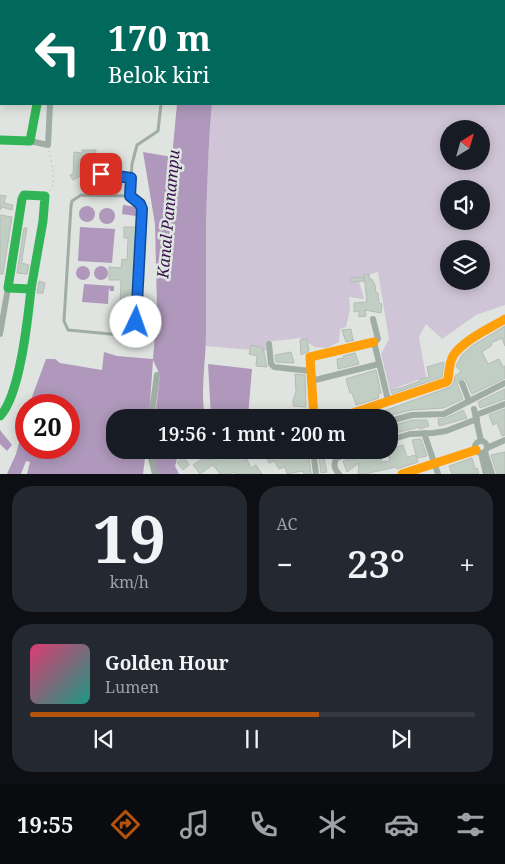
<!DOCTYPE html>
<html lang="id">
<meta charset="utf-8">
<style>
:root{--surface:#171b24;--page:#242831;--text:#f1f3f6;--muted:#9ea1a6;--line:#363941;--accent:#b45309}
body{margin:0;font-family:"Noto Serif",serif;background:var(--page);color:var(--text);height:100vh;display:flex;flex-direction:column;font-size:19px;white-space:nowrap}
*{box-sizing:border-box;margin:0}
p{font-size:16px;color:var(--muted)}
.icon{flex:none;width:28px;height:28px;fill:none;stroke:currentColor;stroke-width:2;stroke-linecap:round;stroke-linejoin:round}
.map{position:relative;height:474px;overflow:hidden}
.details{display:flex;flex-direction:column;gap:12px;padding:12px;background:#0d0f14;flex:1}
.details>*{flex:none}
.guide{position:absolute;left:0px;top:0px;width:505px;height:105px;box-shadow:0 2px 12px #0003;background:#00695c;color:#fff;overflow:hidden}
.needle{width:32px;rotate:37deg}
.controls{position:absolute;left:440px;top:120px;display:grid;gap:10px}
.controls a{display:grid;place-items:center;width:50px;height:50px;border-radius:50%;background:var(--surface);box-shadow:0 2px 12px #0003;font-size:25px}
.speed{position:absolute;left:15px;top:394px;display:flex;gap:10px;font-size:25px;font-weight:700;text-align:center}
.speed>*{display:grid;place-content:center;width:65px;height:65px;border-radius:50%;background:var(--surface);box-shadow:0 2px 12px #0003;line-height:1}
.speed .limit{border:8px solid #d22;background:#fff;color:#111}
.pin{position:absolute;display:grid;place-items:center;width:42px;height:42px;color:#fff;margin:-21px;border-radius:10px;box-shadow:0 2px 8px #0006}
.me{position:absolute;width:55px;margin:-28px;rotate:3deg;stroke-linejoin:round;filter:drop-shadow(0 0 4px #0008)}
.turn{display:flex;align-items:center;gap:18px;height:105px;padding:0 25px;font-size:22px}
.turn .icon{width:65px;height:65px;stroke-width:2.5}
.turn b{display:block;font-size:35px;line-height:42px}
.big{font-size:38px;font-weight:600;line-height:1.1}
.details .card{flex:1;display:flex;flex-direction:column;justify-content:center;gap:8px;min-width:0;padding:0 18px;border-radius:20px;background:var(--page)}
.details .dial{align-items:center;gap:0}
.dial b{font-size:65px;line-height:1}
.song{display:flex;align-items:center;gap:15px}
.cover{width:60px;height:60px;border-radius:8px;background:linear-gradient(135deg,hsl(340 70% 55%),hsl(170 70% 35%))}
.played{height:5px;border-radius:2px;background:linear-gradient(90deg,var(--accent) 65%,var(--line) 65%)}
.keys{display:flex;justify-content:space-around;direction:ltr}
.heat{display:flex;justify-content:space-between;align-items:center;font-size:28px;direction:ltr}
.details .tiles{flex:1;display:grid;gap:12px;grid-template-columns:1fr 1fr}
.card:last-child{grid-column:span 2}
.trip{position:absolute;left:106px;top:409px;width:292px;height:50px;border-radius:20px;background:var(--surface);box-shadow:0 2px 12px #0003;font-weight:600;line-height:50px;text-align:center}
.dock{display:flex;height:80px;justify-content:space-around;align-items:center;background:#090b0e;color:var(--muted)}
.dock .icon{width:35px;height:35px}
.dock .on{color:var(--accent)}
.dock b{font-size:22px;color:var(--text)}
.map>svg:first-child{display:block}
.green{fill:#cfc5d6;fill-rule:evenodd}
.water{fill:#af98bb}
.building{fill:#c1cec4;stroke:#b7bbb8}
.lines{fill:none;stroke-linecap:round;stroke-linejoin:round}
.path{stroke:#a2a9a4;stroke-width:1;stroke-dasharray:1 4;stroke-linecap:butt}
.lane{stroke:#a0ada4;stroke-width:3}
.street{stroke:#a0ada4;stroke-width:6}
.fast{stroke:#30b455;stroke-width:9}
.slow{stroke:#ff9f0a;stroke-width:9}
.route-casing{stroke:#114b97;stroke-width:12}
.route{stroke:#1a73e8;stroke-width:9}
.labels{text-anchor:middle;stroke-width:5;stroke-linejoin:round;paint-order:stroke}
.water-label{font-size:16px;font-style:italic;fill:#3e1151;stroke:#dde6df}
</style>
<div class="map">
<svg width="505" height="474" viewBox="0 0 505 474">
<rect width="100%" height="100%" fill="#dfe4e0"/>
<g class="green">
<path d="M 85,0 L 185,0 L 185,1 Z"/>
<path d="M 505,8 L 505,305 L 476,315 L 442,339 L 426,324 L 419,337 L 426,377 L 390,390 L 381,354 L 389,339 L 378,272 L 358,278 L 364,299 L 349,297 L 350,309 L 346,327 L 340,329 L 339,342 L 327,348 L 315,347 L 300,338 L 266,342 L 266,351 L 205,346 L 207,172 L 212,104 L 504,104 ZM 449,129 L 481,129 L 481,161 L 449,161 ZM 449,189 L 481,189 L 481,221 L 449,221 ZM 449,249 L 481,249 L 481,281 L 449,281 Z"/>
</g>
<g class="water">
<path d="M 177,104 L 212,104 C 205,180 206,257 206,333 C 206,361 200,390 205,417 L 155,417 L 160,375 L 153,360 L 149,417 L 115,418 L 115,450 L 146,450 L 143,474 L 27,474 L 30,462 L 26,461 L 21,474 L 7,474 L 16,454 L 26,416 L 26,448 L 69,448 L 69,405 L 29,405 L 46,359 L 55,359 L 60,363 L 102,370 L 104,352 L 117,356 L 153,359 L 157,307 L 155,224 L 143,152 L 172,157 Z"/>
<path d="M 123,205 L 137,207 L 136,216 L 122,214 Z"/>
<circle cx="87" cy="214" r="8"/>
<circle cx="107" cy="216" r="8"/>
<path d="M 80,227 L 115,229 L 112,263 L 78,261 Z"/>
<circle cx="101" cy="273" r="7"/>
<circle cx="83" cy="273" r="7"/>
<path d="M 84,284 L 114,286 L 114,291 L 110,291 L 109,287 L 108,304 L 82,302 Z"/>
<path d="M 208,364 L 252,369 L 248,416 L 211,417 Z"/>
<path d="M 0,430 L 12,445 L 7,451 L 0,444 Z"/>
<path d="M 151,450 L 193,450 L 178,455 L 175,466 L 179,474 L 157,474 Z"/>
</g>
<g class="building">
<path d="M 82,150 L 96,150 L 95,160 L 99,160 L 98,168 L 94,168 L 94,179 L 103,180 L 102,189 L 81,187 L 82,175 L 73,180 L 70,175 L 73,174 L 74,152 L 82,153 Z"/>
<path d="M 0,195 L 6,196 L 4,203 L 13,205 L 12,210 L 2,207 L 0,210 Z"/>
<path d="M 0,215 L 12,217 L 3,274 L 0,274 Z"/>
<path d="M 124,227 L 137,227 L 132,306 L 120,306 L 121,280 L 109,280 L 109,267 L 121,268 L 122,259 L 127,260 L 128,238 L 124,238 Z"/>
<path d="M 24,228 L 27,228 L 22,259 L 23,259 L 21,263 L 29,265 L 27,274 L 17,273 Z"/>
<path d="M 369,274 L 370,280 L 372,279 L 375,285 L 376,293 L 378,293 L 379,303 L 382,304 L 381,313 L 365,310 L 366,316 L 359,317 L 359,311 L 354,312 L 354,303 L 367,302 L 364,275 Z"/>
<path d="M 364,277 L 364,281 L 350,282 L 350,278 Z"/>
<path d="M 39,281 L 45,283 L 43,293 L 37,293 Z"/>
<path d="M 505,326 L 505,346 L 502,338 L 491,343 L 492,345 L 482,352 L 488,364 L 499,359 L 503,367 L 505,366 L 505,378 L 472,394 L 465,379 L 460,379 L 457,384 L 463,399 L 443,408 L 411,410 L 381,418 L 364,418 L 363,416 L 381,412 L 450,387 L 454,382 L 455,376 L 461,372 L 456,366 L 462,355 L 472,346 Z"/>
<path d="M 351,329 L 353,340 L 354,340 L 346,342 L 342,330 Z"/>
<path d="M 307,339 L 309,351 L 301,355 L 300,340 Z"/>
<path d="M 251,345 L 263,348 L 267,367 L 256,366 L 257,356 L 249,354 Z"/>
<path d="M 291,352 L 294,363 L 276,362 L 275,355 Z"/>
<path d="M 355,353 L 359,364 L 338,369 L 337,359 L 344,358 L 343,356 Z"/>
<path d="M 444,362 L 442,377 L 392,394 L 391,390 L 401,388 L 420,381 L 420,379 L 429,377 L 427,367 Z"/>
<path d="M 376,370 L 381,393 L 378,394 L 379,398 L 356,405 L 352,393 L 350,393 L 346,379 Z"/>
<path d="M 295,374 L 305,375 L 306,407 L 293,406 L 293,400 L 296,392 Z"/>
<path d="M 505,389 L 505,399 L 480,408 L 478,402 Z"/>
<path d="M 505,409 L 505,435 L 502,436 L 497,423 L 493,425 L 489,415 Z"/>
<path d="M 463,410 L 467,418 L 439,426 L 438,419 L 446,418 Z"/>
<path d="M 413,420 L 427,420 L 429,426 L 420,429 L 419,427 L 392,434 L 390,426 Z"/>
<path d="M 421,439 L 427,456 L 417,458 L 412,440 Z"/>
<path d="M 403,445 L 407,457 L 416,455 L 418,462 L 397,469 L 396,467 L 365,474 L 358,474 L 359,463 L 347,472 L 343,461 L 362,454 L 367,453 L 368,454 L 378,451 L 382,462 L 390,461 L 387,450 Z"/>
<path d="M 262,450 L 273,450 L 274,452 L 280,450 L 308,450 L 311,474 L 304,474 L 303,471 L 287,474 L 285,467 L 279,469 L 274,461 L 269,463 Z"/>
<path d="M 318,450 L 333,450 L 323,454 L 327,472 L 321,473 Z"/>
<path d="M 505,452 L 505,474 L 497,474 L 491,455 Z"/>
<path d="M 244,453 L 251,468 L 256,465 L 262,474 L 235,474 L 233,472 L 231,474 L 220,474 L 213,465 L 200,474 L 193,465 L 205,457 L 208,460 L 220,455 L 223,461 L 231,455 L 233,458 Z"/>
<path d="M 184,457 L 189,465 L 183,470 L 177,462 Z"/>
<path d="M 472,458 L 475,469 L 477,468 L 479,474 L 452,474 L 449,466 Z"/>
</g>
<g class="lines">
<path class="path" d="M 49,151 C 51,162 57,181 50,191"/>
<g class="lane">
<path d="M 103,158 L 101,174 L 131,178"/>
<path d="M 81,195 L 130,196 L 140,204 L 142,209 L 136,321 C 134,330 130,334 121,335 L 68,330 L 64,321 L 71,206 L 72,201 Z"/>
<path d="M 130,196 L 132,164 L 137,145 L 158,131 L 161,104"/>
</g>
<g class="street">
<path d="M 54,1 L 54,0"/>
<path d="M 30,141 L 48,145 L 50,104"/>
<path d="M 373,319 L 378,339 L 374,342 L 388,400"/>
<path d="M 0,334 L 8,288"/>
<path d="M 269,344 L 271,364 L 274,367 L 310,371"/>
<path d="M 311,381 L 379,364"/>
<path d="M 462,383 L 469,401"/>
<path d="M 474,409 L 481,441"/>
<path d="M 476,415 L 505,404"/>
<path d="M 151,418 L 157,375"/>
<path d="M 390,421 L 412,415 L 444,414 L 505,383"/>
<path d="M 424,433 L 438,474"/>
<path d="M 390,440 L 410,434 L 433,433 L 446,431 L 477,419"/>
<circle cx="481" cy="447" r="6"/>
<path d="M 487,448 L 505,440"/>
<path d="M 149,450 L 155,474"/>
<path d="M 313,450 L 316,474"/>
<path d="M 485,452 L 492,474"/>
<path d="M 481,453 L 486,474"/>
<path d="M 339,474 C 334,469 333,463 337,458 L 359,450"/>
</g>
<g class="fast">
<path d="M 80,0 L 80,1"/>
<path d="M 485,1 L 486,0"/>
<path d="M 500,1 L 502,0"/>
<path d="M 0,140 L 30,141 L 37,104"/>
<path d="M 24,195 L 45,196 L 43,221 L 31,289 L 8,288 L 22,199 Z"/>
<path d="M 0,416 C 20,396 28,318 31,289"/>
</g>
<g class="slow">
<path d="M 62,0 L 63,1"/>
<path d="M 314,418 L 310,357 L 374,342"/>
<path d="M 338,418 L 446,382 L 448,380 C 449,372 449,363 453,356 C 462,341 490,328 505,319"/>
<path d="M 402,474 L 476,450"/>
</g>
</g>
<g class="lines">
<g class="route-casing">
<path id="route" d="M 101,174 L 131,178 L 130,196 L 140,204 L 142,209 L 136,322"/>
</g>
<use href="#route" class="route"/>
</g>
<g class="labels">
<g class="water-label">
<text transform="translate(168 214) rotate(-85)" y="6">Kanal Pannampu</text>
</g>
</g>
</svg>
<div class="controls">
<a><svg class="needle" viewBox="-14 -14 28 28"><path d="M0-13l5 13h-10z" fill="#e53935"/><path d="M0 13l5-13h-10z" fill="#9ea1a6"/></svg></a>
<a><svg class="icon" aria-label="sound" viewBox="0 0 24 24"><path d="M4 9h4l5-4v14l-5-4H4zM17 9q2 3 0 6"/></svg></a>
<a><svg class="icon" aria-label="layers" viewBox="0 0 24 24"><path d="M12 4l9 5-9 5-9-5zM3 14l9 5 9-5"/></svg></a>
</div>
<div class="speed"><div class="limit">20</div></div>
<div class="pin" style="left:101px;top:174px;background:#d93025"><svg class="icon" aria-label="arrive" viewBox="0 0 24 24"><path d="M6 21V4h12l-3 4 3 4H6"/></svg></div>
<svg class="me" style="left:136px;top:322px" viewBox="-20 -20 40 40"><circle r="19" fill="#fff"/><path d="M0-13L10 11 0 6-10 11z" fill="#1a73e8"/></svg>
<div class="trip">19:56 · 1 mnt · 200 m</div>
<div class="guide">
<div class="turn"><svg class="icon" aria-label="left" viewBox="0 0 24 24"><path d="M17 20v-9H6M10 6l-5 5 5 5"/></svg><div><b>170 m</b>Belok kiri</div></div>
</div>
</div>
<section class="details">
<div class="tiles">
<div class="card dial"><b>19</b><p>km/h</p></div>
<div class="card"><p>AC</p>
<div class="heat"><a>−</a><b class="big">23°</b><a>+</a></div>
</div>
<div class="card">
<div class="song"><i class="cover"></i><div><b>Golden Hour</b><p>Lumen</p></div></div>
<div class="played"></div>
<div class="keys"><svg class="icon" aria-label="previous" viewBox="0 0 24 24"><path d="M18 5L8 12l10 7zM5 5v14"/></svg><svg class="icon" aria-label="pause" viewBox="0 0 24 24"><path d="M8 5v14M16 5v14"/></svg><svg class="icon" aria-label="next" viewBox="0 0 24 24"><path d="M6 5l10 7-10 7zM19 5v14"/></svg></div>
</div>
</div>
</section>
<nav class="dock">
<b>19:55</b>
<svg class="icon on" aria-label="directions" viewBox="0 0 24 24"><path d="M12 3l9 9-9 9-9-9zM9 14v-3h6M13 9l2 2-2 2"/></svg>
<svg class="icon" aria-label="music" viewBox="0 0 24 24"><path d="M9 18V5l10-2v13"/><circle cx="6" cy="18" r="3"/><circle cx="16" cy="16" r="3"/></svg>
<svg class="icon" aria-label="phone" viewBox="0 0 24 24"><path d="M5 4h4l2 5-3 2q2 4 5 5l2-3 5 2v4C11 20 4 13 5 4z"/></svg>
<svg class="icon" aria-label="climate" viewBox="0 0 24 24"><path d="M12 3v18M4 7l16 10M4 17L20 7"/></svg>
<svg class="icon" aria-label="car" viewBox="0 0 24 24"><path d="M5 17H2v-5l4-1 3-4h7l3 4 3 1v5h-3M9 17h6M6 11h13"/><circle cx="7" cy="17" r="2"/><circle cx="17" cy="17" r="2"/></svg>
<svg class="icon" aria-label="filters" viewBox="0 0 24 24"><path d="M4 7h16M4 17h16"/><circle cx="9" cy="7" r="2"/><circle cx="15" cy="17" r="2"/></svg>
</nav>
